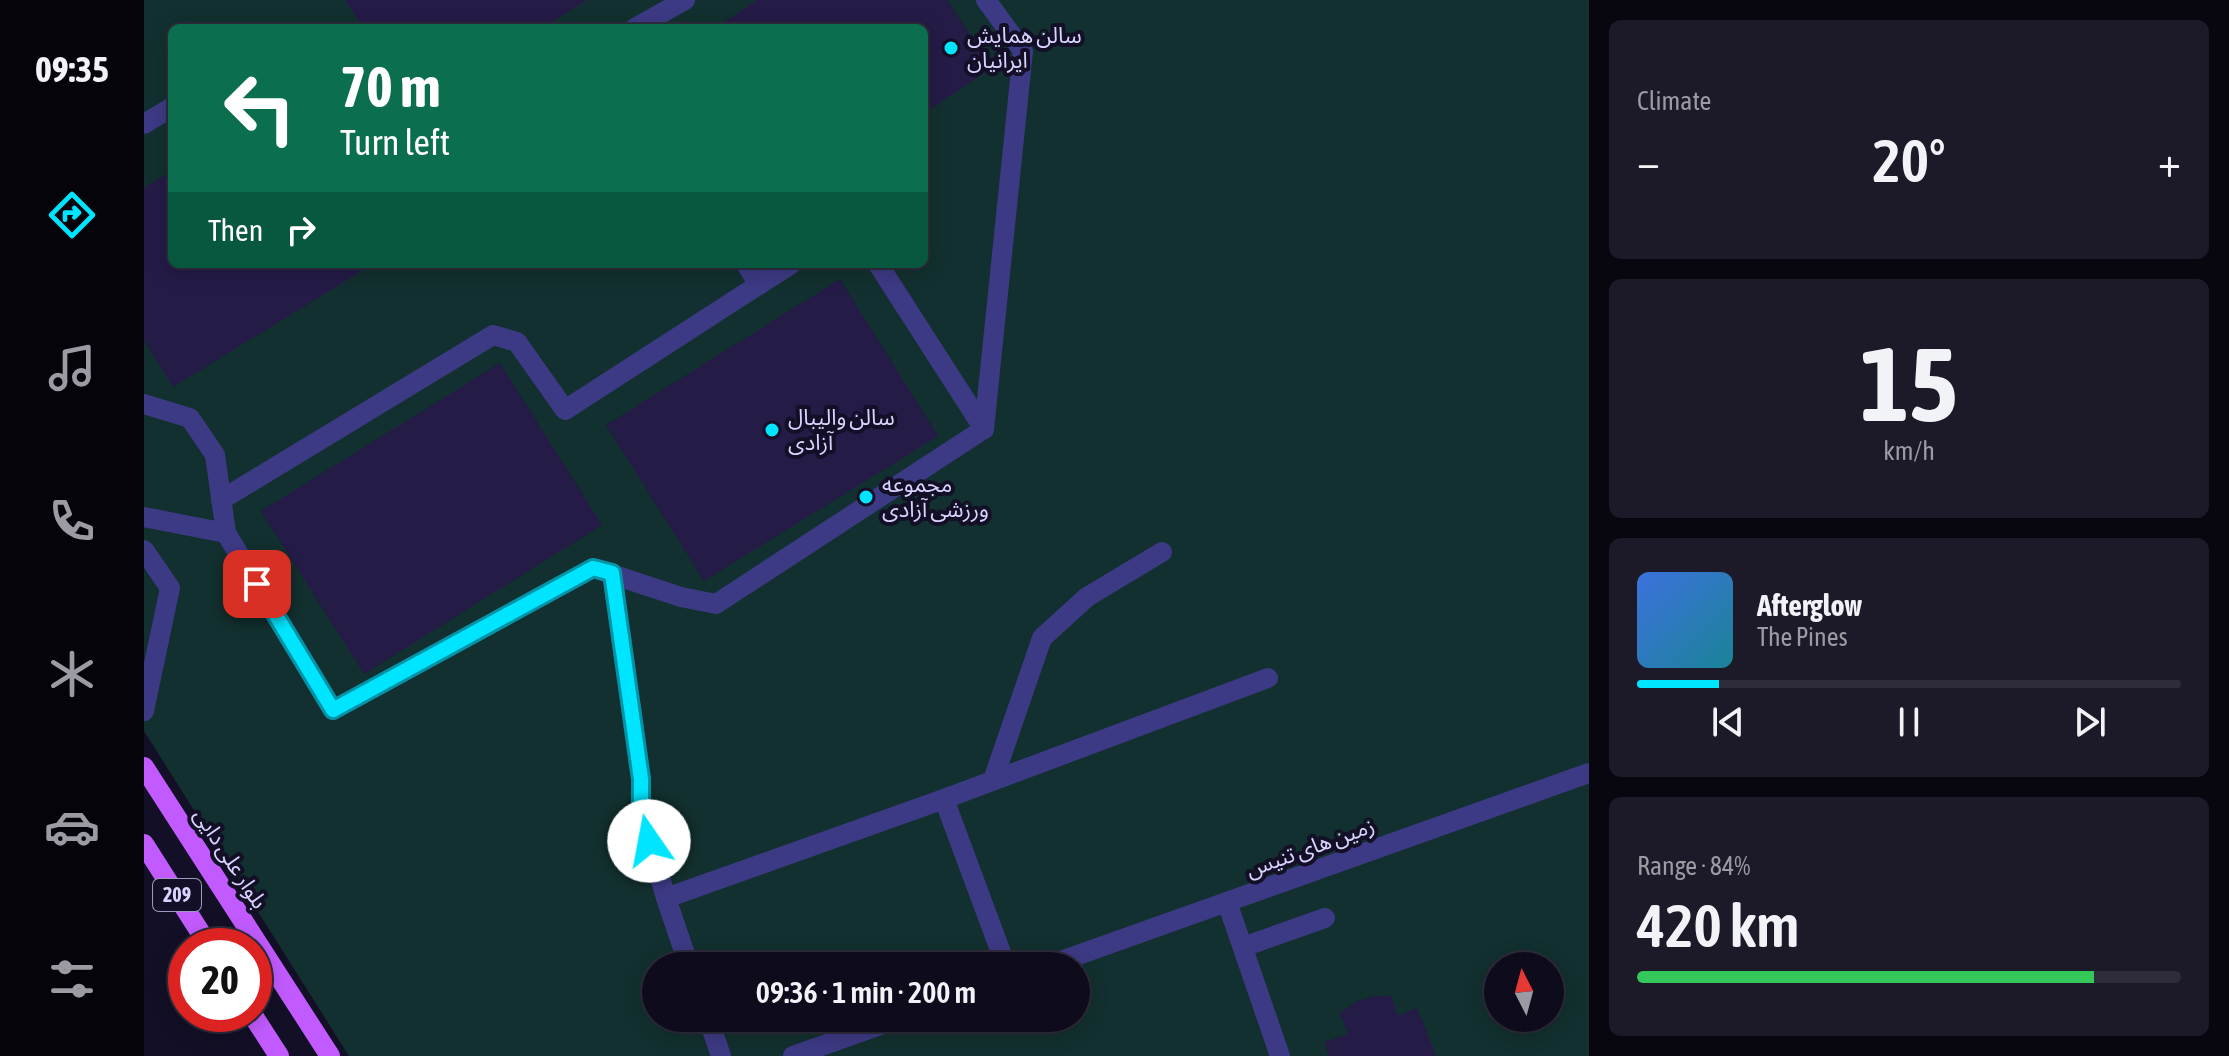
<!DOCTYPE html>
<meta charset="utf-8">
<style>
:root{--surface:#0e0b1c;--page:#1c1929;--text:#f1f3f6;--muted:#9b9ba3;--line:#2e2b3b;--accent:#00e5ff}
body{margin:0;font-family:"Asap Condensed","Noto Sans Arabic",sans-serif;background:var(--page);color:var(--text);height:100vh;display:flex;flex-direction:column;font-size:30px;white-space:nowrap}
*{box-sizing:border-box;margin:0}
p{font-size:26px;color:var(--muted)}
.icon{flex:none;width:44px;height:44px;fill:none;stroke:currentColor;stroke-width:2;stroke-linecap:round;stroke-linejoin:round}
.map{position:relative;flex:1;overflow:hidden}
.panel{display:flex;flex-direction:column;gap:20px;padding:20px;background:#08060f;width:640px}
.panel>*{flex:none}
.banner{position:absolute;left:24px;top:24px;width:760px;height:244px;border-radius:12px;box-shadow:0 4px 20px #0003,0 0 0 2px var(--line);background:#0b6e4f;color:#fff;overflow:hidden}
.needle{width:52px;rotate:354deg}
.buttons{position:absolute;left:1340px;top:952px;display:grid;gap:16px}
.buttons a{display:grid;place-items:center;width:80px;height:80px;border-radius:50%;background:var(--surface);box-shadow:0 4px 20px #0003,0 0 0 2px var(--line);font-size:40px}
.speed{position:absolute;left:24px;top:928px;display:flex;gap:16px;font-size:40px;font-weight:700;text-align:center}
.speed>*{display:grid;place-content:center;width:104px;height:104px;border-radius:50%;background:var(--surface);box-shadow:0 4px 20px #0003,0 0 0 2px var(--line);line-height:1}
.speed .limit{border:12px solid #d22;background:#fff;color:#111}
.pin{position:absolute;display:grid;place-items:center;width:68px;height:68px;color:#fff;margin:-34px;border-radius:16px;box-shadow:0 4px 12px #0006}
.me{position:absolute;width:88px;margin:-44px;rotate:348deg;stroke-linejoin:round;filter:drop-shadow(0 0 6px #0008)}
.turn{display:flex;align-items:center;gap:28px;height:168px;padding:0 40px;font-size:36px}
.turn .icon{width:104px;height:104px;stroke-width:2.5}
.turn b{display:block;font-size:56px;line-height:68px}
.then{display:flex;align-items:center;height:76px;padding:0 40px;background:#0003;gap:16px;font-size:30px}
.big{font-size:60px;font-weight:600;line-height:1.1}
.panel .widget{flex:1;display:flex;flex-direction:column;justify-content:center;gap:12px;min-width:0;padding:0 28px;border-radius:12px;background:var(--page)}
.panel .dial{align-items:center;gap:0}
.dial b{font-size:104px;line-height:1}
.song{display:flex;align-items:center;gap:24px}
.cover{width:96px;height:96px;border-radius:12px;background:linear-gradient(135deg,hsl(220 70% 55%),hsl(190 70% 35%))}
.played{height:8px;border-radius:4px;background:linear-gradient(90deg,var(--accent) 15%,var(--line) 15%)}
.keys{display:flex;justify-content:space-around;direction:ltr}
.heat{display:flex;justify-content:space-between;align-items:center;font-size:44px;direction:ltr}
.charge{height:12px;border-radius:6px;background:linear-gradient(90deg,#34c759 84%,var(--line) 0)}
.trip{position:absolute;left:498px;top:952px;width:448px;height:80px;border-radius:40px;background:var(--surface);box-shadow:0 4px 20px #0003,0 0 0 2px var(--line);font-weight:600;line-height:80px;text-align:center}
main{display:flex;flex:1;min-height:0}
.tabs{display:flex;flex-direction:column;width:144px;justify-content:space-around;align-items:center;background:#06040b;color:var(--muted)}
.tabs .icon{width:56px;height:56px}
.tabs .active{color:var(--accent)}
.tabs b{font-size:36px;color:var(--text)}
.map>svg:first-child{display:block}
.green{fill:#12302f;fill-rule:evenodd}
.building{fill:#241b47}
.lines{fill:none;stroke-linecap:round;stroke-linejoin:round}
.minor{stroke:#3d3a85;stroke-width:20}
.major{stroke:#c25bff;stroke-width:20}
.route-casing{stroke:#0095a6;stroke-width:20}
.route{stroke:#00e5ff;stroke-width:14}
.poi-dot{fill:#00e5ff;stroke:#130f26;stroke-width:3}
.labels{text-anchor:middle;stroke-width:8;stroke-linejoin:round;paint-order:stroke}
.shield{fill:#130f26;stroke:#9e99be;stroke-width:2}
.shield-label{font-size:20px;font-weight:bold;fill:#d9d4ff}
.poi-label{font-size:22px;fill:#d9d4ff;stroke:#130f26;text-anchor:start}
.street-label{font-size:22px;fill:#d9d4ff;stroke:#130f26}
</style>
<main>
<nav class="tabs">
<b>09:35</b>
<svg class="icon active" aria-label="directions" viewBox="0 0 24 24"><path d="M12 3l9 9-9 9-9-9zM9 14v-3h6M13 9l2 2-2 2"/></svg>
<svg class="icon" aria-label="music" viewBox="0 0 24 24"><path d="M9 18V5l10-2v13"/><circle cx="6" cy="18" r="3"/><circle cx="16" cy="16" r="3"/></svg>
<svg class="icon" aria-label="phone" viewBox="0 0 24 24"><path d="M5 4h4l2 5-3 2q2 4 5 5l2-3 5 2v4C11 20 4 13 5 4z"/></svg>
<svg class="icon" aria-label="climate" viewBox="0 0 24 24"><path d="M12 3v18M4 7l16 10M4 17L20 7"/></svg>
<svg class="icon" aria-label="car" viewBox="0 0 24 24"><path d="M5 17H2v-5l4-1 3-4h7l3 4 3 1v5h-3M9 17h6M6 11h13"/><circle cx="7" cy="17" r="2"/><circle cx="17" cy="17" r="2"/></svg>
<svg class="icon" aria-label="filters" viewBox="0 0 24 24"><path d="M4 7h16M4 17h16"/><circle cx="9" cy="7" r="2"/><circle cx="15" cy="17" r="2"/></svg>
</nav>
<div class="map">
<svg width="1445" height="1056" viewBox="0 0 1445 1056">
<rect width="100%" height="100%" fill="#130f26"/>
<path class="green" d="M 0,0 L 1445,0 L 1445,1056 L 205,1056 L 0,731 ZM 28,28 L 780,28 L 780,264 L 28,264 ZM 512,966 L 932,966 L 932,1018 L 512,1018 ZM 1354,966 L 1406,966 L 1406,1018 L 1354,1018 Z"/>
<g class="building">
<path d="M 201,0 L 443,0 L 399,28 L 219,28 Z"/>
<path d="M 613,0 L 803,0 L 848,68 L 780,113 L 780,28 L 571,28 Z"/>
<path d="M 28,171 L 28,264 L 229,264 L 29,387 L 0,340 L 0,188 Z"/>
<path d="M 696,279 L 794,436 L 560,581 L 462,425 Z"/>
<path d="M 356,363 L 458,525 L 220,674 L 117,511 Z"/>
<path d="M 1247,995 L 1254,1016 L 1273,1008 L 1292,1056 L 1185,1056 L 1180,1042 L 1204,1034 L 1196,1013 L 1212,1002 L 1226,997 Z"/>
</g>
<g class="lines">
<g class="minor">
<path d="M 491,28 L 541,0"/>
<path d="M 0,124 L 28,107"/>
<path d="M 602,264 L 615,285"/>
<path d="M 734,264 L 840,429"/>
<path d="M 0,404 L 46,418 L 71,455 L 82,533 L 189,710 L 449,568 L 537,597 L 572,604 L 840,429 L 879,51 L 842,0"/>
<path d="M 77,500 L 349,335 L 373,342 L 421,410 L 647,264"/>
<path d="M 0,517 L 82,533"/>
<path d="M 0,550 L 26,588 L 0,711"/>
<path d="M 468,573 L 497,779 L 497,812 L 522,898 L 545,966"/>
<path d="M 849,780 L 898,638 L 943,597 L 1018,552"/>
<path d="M 800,799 L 862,966"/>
<path d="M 522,898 L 800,799 L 1124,678"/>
<path d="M 1083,902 L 1136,1056"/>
<path d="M 1099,947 L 1181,918"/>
<path d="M 903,966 L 1445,773"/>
<path d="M 564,1018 L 577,1056"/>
<path d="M 649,1056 L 756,1018"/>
</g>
<g class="major">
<path d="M 0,767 L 186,1056"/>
<path d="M 0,844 L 65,946"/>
<path d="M 108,1014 L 135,1056"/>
</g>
</g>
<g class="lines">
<g class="route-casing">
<path id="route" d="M 113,584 L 189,710 L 449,568 L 468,573 L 497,779 L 497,812 L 505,841"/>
</g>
<use href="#route" class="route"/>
</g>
<g class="poi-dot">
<circle cx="807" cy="48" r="8"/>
<circle cx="628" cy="430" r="8"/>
<circle cx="722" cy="497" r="8"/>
</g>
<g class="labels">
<rect class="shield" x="9" y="879" width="48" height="32" rx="6"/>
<g class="shield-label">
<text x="33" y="902">209</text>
</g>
<g class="poi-label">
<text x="823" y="43">سالن همایش<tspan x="823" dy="25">ایرانیان</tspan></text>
<text x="644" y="425">سالن والیبال<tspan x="644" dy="25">آزادی</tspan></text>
<text x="738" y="492">مجموعه<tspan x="738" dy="25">ورزشی آزادی</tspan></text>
</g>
<g class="street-label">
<text transform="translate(1166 847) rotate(-20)" y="8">زمین های تنیس</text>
<text transform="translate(87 858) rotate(57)" y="8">بلوار علی دایی</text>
</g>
</g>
</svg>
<div class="buttons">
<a><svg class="needle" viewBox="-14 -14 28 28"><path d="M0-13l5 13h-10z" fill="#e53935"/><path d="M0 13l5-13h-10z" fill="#9b9ba3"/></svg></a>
</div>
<div class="speed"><div class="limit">20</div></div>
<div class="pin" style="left:113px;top:584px;background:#d93025"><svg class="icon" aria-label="arrive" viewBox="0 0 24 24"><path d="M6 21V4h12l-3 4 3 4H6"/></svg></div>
<svg class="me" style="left:505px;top:841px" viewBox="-20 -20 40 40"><circle r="19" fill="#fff"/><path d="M0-13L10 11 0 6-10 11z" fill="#00e5ff"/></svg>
<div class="trip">09:36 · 1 min · 200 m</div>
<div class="banner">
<div class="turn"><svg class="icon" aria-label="left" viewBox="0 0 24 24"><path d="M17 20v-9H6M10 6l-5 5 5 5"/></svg><div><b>70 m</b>Turn left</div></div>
<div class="then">Then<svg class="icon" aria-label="right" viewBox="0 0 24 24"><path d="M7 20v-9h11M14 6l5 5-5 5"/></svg></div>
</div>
</div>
<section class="panel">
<div class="widget"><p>Climate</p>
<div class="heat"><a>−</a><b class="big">20°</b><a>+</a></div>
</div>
<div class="widget dial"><b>15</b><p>km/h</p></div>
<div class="widget">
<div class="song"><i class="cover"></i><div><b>Afterglow</b><p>The Pines</p></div></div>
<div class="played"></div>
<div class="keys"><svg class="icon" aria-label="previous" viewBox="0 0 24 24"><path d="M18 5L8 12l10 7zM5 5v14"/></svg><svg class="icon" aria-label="pause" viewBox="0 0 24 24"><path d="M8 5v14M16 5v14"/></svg><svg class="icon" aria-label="next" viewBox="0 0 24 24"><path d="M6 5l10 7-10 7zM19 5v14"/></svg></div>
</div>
<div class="widget"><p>Range · 84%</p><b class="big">420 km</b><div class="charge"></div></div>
</section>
</main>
